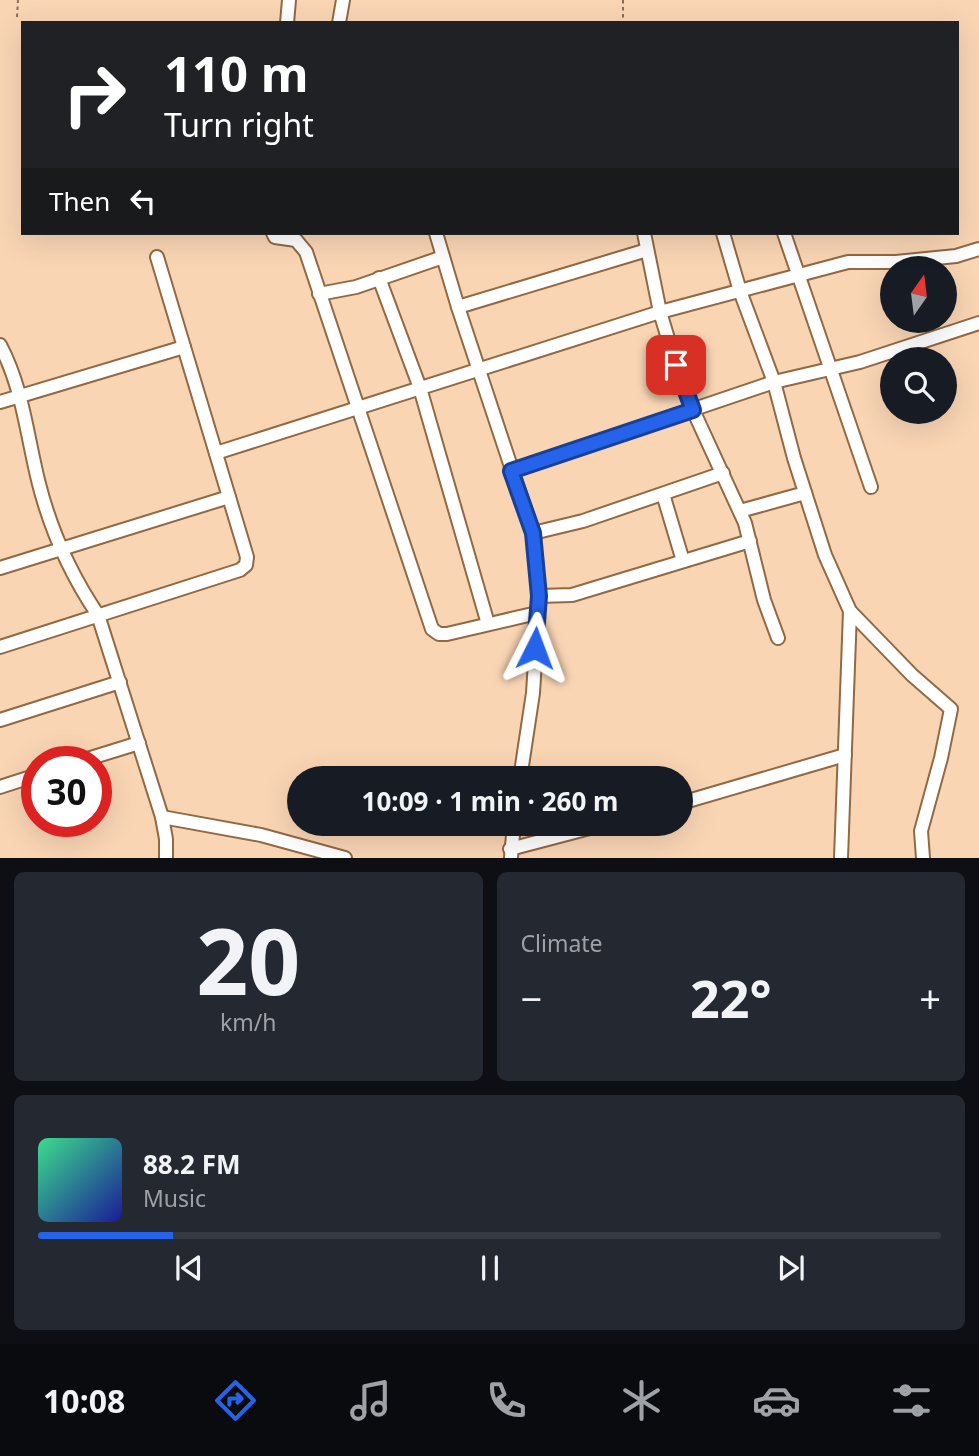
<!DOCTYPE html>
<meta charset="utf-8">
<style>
:root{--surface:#171b24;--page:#242831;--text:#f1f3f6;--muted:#9ea1a6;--line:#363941;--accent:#2563eb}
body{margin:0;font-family:"Noto Sans",sans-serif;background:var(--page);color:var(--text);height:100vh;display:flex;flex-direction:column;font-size:26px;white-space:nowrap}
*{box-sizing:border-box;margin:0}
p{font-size:23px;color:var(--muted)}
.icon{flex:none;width:38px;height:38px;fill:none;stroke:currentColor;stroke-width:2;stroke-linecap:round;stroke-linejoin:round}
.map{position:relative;height:858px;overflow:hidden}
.panel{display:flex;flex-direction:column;gap:14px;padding:14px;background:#0d0f14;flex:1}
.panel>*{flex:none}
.top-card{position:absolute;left:21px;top:21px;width:938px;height:214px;border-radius:0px;box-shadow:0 7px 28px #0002;background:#202124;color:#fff;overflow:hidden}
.needle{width:46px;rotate:14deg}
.buttons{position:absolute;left:880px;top:256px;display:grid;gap:14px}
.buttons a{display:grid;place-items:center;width:77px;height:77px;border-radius:50%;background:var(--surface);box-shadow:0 7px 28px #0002;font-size:35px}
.speed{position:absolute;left:21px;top:746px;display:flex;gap:14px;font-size:35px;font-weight:700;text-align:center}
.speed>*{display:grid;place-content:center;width:91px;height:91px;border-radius:50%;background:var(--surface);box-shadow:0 7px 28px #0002;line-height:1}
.speed .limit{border:10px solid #d22;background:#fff;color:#111}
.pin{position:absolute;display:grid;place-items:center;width:60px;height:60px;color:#fff;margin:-30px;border-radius:14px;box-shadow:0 4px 10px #0006}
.me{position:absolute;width:77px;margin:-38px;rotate:3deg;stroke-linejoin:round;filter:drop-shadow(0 0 5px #0008)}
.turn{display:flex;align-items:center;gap:24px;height:147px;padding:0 28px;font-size:32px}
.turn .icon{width:91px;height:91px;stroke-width:2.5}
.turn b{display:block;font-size:49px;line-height:60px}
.then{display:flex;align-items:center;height:66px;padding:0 28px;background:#0003;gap:14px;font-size:26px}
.big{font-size:52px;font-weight:700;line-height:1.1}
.panel .card{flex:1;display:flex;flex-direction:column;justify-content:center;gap:10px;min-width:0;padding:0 24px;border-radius:10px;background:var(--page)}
.panel .dial{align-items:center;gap:0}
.dial b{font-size:91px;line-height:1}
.song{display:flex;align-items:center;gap:21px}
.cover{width:84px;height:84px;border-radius:10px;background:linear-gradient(135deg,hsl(150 70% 55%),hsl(240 70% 35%))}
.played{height:7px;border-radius:4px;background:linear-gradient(90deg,var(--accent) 15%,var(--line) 15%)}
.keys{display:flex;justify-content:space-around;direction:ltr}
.heat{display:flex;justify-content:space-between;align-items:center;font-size:38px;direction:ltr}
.panel .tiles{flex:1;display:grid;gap:14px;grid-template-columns:1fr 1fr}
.card:last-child{grid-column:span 2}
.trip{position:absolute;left:287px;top:766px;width:406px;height:70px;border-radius:35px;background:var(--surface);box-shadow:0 7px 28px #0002;font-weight:700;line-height:70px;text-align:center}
.dock{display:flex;height:112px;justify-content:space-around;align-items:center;background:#090b0e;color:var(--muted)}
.dock .icon{width:49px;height:49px}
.dock .active{color:var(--accent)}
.dock b{font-size:32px;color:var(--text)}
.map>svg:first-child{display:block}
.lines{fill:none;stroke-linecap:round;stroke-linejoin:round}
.minor-casing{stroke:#916943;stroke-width:16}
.path{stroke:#876e56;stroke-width:2;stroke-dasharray:3.5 3.5;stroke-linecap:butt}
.minor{stroke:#fff;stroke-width:12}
.route-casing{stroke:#184099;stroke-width:18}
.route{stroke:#2563eb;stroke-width:12}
</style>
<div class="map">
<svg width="979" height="858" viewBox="0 0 979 858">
<rect width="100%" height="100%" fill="#f9d5b4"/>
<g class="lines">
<g class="minor-casing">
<g id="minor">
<path d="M 287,23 L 289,0"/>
<path d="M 339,23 L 343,0"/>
<path d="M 273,233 L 275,237 L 296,240 L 306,252 L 432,629 L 439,634 L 447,634 L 537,613"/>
<path d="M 436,233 L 458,307 L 533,533 L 539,596 L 533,693 L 520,779"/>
<path d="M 644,233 L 660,312 L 676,365 L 693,410 L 745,523 L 764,600 L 778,638"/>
<path d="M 723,233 L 740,291 L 774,382 L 794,458 L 825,555 L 850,611 L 912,675 L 951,709 L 941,758 L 921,831 L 923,858"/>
<path d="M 784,233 L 871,487"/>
<path d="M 379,278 L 420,388 L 488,624"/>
<path d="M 319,294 L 356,287 L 443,257"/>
<path d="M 458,307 L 647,250"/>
<path d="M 0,345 C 23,388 27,437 39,484 C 51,531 71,575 98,615 L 162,817 L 166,839 L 166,858"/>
<path d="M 0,402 L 184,347"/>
<path d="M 216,453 L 660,312 L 848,262 L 896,262 L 956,256 L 979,249"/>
<path d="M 511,471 L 774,382 L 860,362 L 979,323"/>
<path d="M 663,494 L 683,561"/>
<path d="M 740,511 L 805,493"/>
<path d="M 533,533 L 583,521 L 723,473"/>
<path d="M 0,568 L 229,497"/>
<path d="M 539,596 L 572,595 L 750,541"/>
<path d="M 0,647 L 240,570 L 246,565 L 247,557 L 157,257"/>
<path d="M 0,720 L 120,682"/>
<path d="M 81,761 L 139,743"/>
<path d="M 0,787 L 37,775"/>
<path d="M 681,803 L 845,755"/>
<path d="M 162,817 L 261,835 L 345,858"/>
<path d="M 510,849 L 605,824"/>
<path d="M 511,857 L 514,824"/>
<path d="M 841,858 L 850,611"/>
</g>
</g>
<g class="path">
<path d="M 623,0 L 623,23"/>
<path d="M 17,17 L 18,0"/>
</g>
<use href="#minor" class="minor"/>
</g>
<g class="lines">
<g class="route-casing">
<path id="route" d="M 535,648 L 539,596 L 533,533 L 511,471 L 693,410 L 676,365"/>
</g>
<use href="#route" class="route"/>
</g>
</svg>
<div class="buttons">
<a><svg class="needle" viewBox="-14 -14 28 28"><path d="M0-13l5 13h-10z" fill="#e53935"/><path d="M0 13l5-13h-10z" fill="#9ea1a6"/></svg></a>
<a><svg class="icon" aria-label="search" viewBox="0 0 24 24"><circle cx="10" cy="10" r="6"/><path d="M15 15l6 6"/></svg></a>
</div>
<div class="speed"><div class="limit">30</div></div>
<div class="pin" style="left:676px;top:365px;background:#d93025"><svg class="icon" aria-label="arrive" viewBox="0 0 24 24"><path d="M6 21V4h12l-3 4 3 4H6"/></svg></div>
<svg class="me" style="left:535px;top:648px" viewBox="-20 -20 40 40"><path d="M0-17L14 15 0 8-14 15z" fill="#2563eb" stroke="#fff" stroke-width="4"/></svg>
<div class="trip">10:09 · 1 min · 260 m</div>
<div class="top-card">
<div class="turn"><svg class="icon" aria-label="right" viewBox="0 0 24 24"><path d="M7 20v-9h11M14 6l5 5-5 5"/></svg><div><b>110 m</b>Turn right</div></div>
<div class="then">Then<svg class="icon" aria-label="left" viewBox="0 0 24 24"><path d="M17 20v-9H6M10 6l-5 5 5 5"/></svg></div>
</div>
</div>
<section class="panel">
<div class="tiles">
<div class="card dial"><b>20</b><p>km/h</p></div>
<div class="card"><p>Climate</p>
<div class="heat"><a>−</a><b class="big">22°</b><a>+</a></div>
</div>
<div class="card">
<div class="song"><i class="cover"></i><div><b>88.2 FM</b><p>Music</p></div></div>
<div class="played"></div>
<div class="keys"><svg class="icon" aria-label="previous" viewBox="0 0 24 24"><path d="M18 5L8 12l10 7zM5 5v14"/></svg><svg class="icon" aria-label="pause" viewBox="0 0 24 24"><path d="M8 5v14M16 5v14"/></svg><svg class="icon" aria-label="next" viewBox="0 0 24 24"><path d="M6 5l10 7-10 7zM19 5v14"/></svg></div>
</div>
</div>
</section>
<nav class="dock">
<b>10:08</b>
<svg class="icon active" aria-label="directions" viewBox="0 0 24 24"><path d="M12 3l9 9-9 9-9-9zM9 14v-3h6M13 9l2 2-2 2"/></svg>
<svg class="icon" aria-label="music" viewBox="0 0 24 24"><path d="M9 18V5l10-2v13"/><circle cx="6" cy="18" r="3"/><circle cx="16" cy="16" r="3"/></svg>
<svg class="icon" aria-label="phone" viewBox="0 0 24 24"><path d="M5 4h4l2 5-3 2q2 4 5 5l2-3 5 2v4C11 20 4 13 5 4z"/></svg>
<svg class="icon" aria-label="climate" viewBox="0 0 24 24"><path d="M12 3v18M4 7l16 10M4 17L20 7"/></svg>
<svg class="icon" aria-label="car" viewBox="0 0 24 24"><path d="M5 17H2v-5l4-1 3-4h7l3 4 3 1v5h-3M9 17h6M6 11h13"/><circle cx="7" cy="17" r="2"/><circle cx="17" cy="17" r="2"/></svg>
<svg class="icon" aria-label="filters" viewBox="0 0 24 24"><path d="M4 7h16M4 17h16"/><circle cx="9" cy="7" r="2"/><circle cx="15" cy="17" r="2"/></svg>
</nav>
